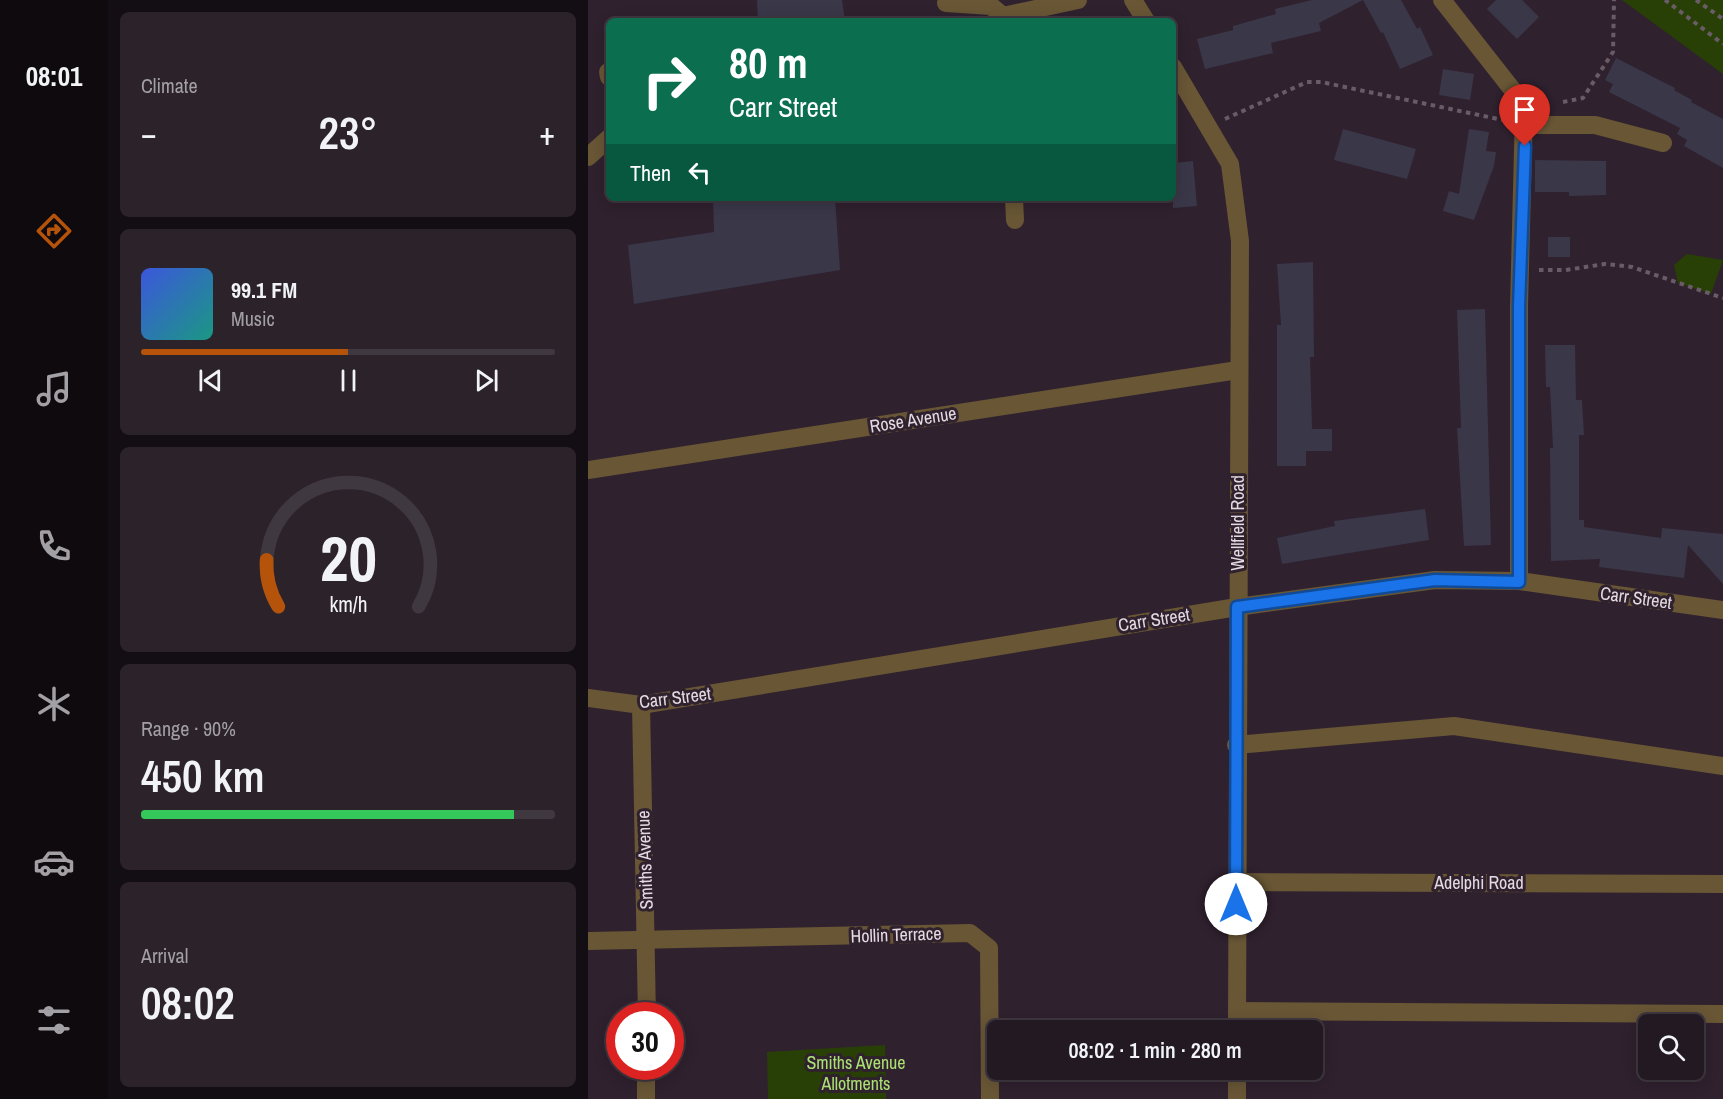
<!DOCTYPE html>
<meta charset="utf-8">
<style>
:root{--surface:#231922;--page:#2b222a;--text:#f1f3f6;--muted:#a3a0a5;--line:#403840;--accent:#b45309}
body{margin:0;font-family:"Archivo Narrow",sans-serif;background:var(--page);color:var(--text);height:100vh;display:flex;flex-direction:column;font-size:22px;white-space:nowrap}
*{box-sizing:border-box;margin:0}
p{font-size:20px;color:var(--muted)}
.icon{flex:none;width:33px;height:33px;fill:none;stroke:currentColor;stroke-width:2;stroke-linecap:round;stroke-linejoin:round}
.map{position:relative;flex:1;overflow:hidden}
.drawer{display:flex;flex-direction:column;gap:12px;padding:12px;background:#130e13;width:480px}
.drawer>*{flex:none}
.top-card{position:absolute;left:18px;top:18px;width:570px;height:183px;border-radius:9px;box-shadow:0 3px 15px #0003,0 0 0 2px var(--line);background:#0b6e4f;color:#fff;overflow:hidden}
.tools{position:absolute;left:1050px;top:1014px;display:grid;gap:12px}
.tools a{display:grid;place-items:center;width:66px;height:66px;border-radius:9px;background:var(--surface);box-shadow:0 3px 15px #0003,0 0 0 2px var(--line);font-size:30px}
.speed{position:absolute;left:18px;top:1002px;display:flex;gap:12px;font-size:30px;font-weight:700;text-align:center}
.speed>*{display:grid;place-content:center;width:78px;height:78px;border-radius:50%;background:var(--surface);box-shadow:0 3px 15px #0003,0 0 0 2px var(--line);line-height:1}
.speed .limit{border:9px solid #d22;background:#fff;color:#111}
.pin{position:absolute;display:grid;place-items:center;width:51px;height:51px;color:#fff;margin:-62px -26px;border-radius:50% 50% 50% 0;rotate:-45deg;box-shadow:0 0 6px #0007}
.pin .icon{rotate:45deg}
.me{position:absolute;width:66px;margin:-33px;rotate:0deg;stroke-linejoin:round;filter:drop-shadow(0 0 4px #0008)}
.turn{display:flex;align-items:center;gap:21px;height:126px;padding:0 24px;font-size:27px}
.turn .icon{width:78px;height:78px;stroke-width:2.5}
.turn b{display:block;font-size:42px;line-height:51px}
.then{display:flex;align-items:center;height:57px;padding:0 24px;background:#0003;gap:12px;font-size:22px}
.big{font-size:45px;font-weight:600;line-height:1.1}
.drawer .card{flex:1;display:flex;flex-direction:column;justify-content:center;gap:9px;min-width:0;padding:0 21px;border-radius:9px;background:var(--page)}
.drawer .dial{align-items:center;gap:0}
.dial svg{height:156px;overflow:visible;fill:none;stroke:var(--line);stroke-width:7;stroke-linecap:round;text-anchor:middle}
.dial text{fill:var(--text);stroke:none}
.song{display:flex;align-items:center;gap:18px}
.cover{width:72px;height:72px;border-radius:9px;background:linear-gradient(135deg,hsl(230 70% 55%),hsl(170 70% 35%))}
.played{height:6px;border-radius:3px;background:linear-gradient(90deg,var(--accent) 50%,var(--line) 50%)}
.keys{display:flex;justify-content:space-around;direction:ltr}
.heat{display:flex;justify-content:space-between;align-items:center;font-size:33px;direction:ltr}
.charge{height:9px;border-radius:4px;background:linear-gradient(90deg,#34c759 90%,var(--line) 0)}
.trip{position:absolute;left:399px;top:1020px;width:336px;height:60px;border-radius:9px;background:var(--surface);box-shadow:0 3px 15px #0003,0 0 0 2px var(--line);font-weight:600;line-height:60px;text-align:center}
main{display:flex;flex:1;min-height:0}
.menu{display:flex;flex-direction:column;width:108px;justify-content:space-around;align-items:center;background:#0e0a0e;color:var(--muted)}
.menu .icon{width:42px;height:42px}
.menu .selected{color:var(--accent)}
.menu b{font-size:27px;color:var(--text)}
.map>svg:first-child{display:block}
.green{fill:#284006}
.building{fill:#3a3749}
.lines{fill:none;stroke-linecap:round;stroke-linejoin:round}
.path{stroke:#695c67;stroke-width:4;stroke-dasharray:4.5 4.5;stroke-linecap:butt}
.minor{stroke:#685635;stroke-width:18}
.route-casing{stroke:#114b97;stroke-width:15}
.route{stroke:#1a73e8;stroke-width:10}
.labels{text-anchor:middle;stroke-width:6;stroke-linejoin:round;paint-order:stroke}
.street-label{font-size:18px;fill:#e4dae2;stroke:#2f212e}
.park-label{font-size:18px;fill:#abe072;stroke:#2f212e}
</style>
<main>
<nav class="menu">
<b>08:01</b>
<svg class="icon selected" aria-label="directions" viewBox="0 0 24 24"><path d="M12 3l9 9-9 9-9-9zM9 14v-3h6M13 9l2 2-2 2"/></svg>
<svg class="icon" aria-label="music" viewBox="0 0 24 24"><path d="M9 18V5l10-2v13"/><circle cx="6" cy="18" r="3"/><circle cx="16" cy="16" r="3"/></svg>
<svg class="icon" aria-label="phone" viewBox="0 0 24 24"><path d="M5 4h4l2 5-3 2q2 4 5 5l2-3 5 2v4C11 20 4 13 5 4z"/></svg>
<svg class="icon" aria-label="climate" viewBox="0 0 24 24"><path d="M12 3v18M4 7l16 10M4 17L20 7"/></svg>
<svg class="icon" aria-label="car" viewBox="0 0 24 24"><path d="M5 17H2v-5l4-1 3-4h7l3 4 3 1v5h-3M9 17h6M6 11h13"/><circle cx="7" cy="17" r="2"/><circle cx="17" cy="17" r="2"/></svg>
<svg class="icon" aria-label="filters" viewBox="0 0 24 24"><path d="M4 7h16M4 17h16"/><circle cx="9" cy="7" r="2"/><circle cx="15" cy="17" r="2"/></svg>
</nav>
<section class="drawer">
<div class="card"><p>Climate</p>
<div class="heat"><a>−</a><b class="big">23°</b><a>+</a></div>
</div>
<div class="card">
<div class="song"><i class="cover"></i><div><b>99.1 FM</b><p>Music</p></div></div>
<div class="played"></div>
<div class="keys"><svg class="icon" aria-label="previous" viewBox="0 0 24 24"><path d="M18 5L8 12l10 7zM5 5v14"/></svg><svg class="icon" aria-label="pause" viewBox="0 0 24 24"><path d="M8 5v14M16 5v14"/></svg><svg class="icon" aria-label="next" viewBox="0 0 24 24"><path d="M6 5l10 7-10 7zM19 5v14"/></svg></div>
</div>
<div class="card dial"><svg viewBox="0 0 100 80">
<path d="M14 69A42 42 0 1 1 86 69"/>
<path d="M14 69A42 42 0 0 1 8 45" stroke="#b45309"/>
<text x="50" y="56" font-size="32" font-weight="700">20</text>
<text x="50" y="72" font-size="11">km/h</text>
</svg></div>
<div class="card"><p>Range · 90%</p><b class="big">450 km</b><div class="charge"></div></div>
<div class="card"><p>Arrival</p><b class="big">08:02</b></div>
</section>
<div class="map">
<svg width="1135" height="1099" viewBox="0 0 1135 1099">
<rect width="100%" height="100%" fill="#2f212e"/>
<g class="green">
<path d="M 1034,0 L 1135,0 L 1135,74 Z"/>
<path d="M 1099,254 L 1135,260 L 1123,294 L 1090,283 L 1086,265 Z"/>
<path d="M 297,1045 L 298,1099 L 180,1099 L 179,1052 Z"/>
</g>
<g class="building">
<path d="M 169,0 L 254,0 L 257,21 L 170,21 Z"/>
<path d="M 724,0 L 775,0 L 731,23 L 733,31 L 683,43 L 685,53 L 617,69 L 609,39 L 645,30 L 645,26 L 688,14 L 687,9 Z"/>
<path d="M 775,0 L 813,0 L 829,29 L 832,27 L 845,55 L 812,69 L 795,32 L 793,33 Z"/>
<path d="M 908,0 L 934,0 L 951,17 L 929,39 L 899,9 Z"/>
<path d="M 1028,58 L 1087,88 L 1086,90 L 1104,100 L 1103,102 L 1135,119 L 1135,168 L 1096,146 L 1099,140 L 1089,134 L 1092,128 L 1021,92 L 1025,84 L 1017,80 Z"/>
<path d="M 855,69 L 886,74 L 882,100 L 851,95 Z"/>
<path d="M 755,129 L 828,149 L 819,179 L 746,160 Z"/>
<path d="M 881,129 L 901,132 L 898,151 L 908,152 L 906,166 L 886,220 L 855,211 L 861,191 L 871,194 Z"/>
<path d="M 947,160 L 1018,161 L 1018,195 L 981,196 L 981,192 L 947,192 Z"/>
<path d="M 605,161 L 609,206 L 585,208 L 585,163 Z"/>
<path d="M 125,198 L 247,198 L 252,270 L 46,304 L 40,245 L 126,232 Z"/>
<rect x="960" y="237" width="22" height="20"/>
<path d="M 725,262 L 726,357 L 722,357 L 724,429 L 744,429 L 744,451 L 718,451 L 718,466 L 689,466 L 689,325 L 693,325 L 689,264 Z"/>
<path d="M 897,309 L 903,545 L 876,546 L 869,428 L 873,428 L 869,310 Z"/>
<path d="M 957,345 L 987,345 L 988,400 L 994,400 L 996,435 L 991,435 L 991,520 L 996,520 L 996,527 L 1073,538 L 1074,528 L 1135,534 L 1135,584 L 1100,545 L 1096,578 L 1011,567 L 1012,559 L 963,561 L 962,448 L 965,448 L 962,387 L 958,387 Z"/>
<path d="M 837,509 L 841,540 L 694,564 L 689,538 L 747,526 L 746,521 Z"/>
</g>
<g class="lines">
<g class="path">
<path d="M 1077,0 L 1135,44"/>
<path d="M 1108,0 L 1135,19"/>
<path d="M 975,102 L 995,98 L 1025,52 L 1026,0"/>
<path d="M 637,119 L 719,82 L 733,82 L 915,120"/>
<path d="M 951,270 L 978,270 L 1017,264 L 1044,267 L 1135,298"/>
</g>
<g class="minor">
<path d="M 545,0 L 558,21"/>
<path d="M 854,0 L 927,93 L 936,111 L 931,306 L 931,581"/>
<path d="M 358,3 L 403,6 L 415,16"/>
<path d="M 414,21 L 415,16 L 490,0"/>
<path d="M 585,67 L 642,164 L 652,241 L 649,1030"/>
<path d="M 20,72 L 21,77"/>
<path d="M 938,125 L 1007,125 L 1075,143"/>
<path d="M 0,157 L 21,138"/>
<path d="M 426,198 L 427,220"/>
<path d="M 0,470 L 650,370"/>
<path d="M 0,698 L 53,705 L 649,607 L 847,580 L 931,581 L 1135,610"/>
<path d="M 53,705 L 59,1016"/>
<path d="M 648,745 L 866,726 L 1135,766"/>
<path d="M 647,882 L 1135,884"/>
<path d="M 0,941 L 382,933 L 401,948 L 402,1099"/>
<path d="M 649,1011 L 1135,1014"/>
<path d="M 649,1070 L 649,1099"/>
<path d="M 58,1099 L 58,1066"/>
</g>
</g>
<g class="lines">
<g class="route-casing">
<path id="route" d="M 648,904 L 649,607 L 847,580 L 931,582 L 931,306 L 937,146"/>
</g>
<use href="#route" class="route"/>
</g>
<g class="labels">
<g class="street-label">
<text transform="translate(325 420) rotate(-9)" y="6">Rose Avenue</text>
<text transform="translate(650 523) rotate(-90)" y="6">Wellfield Road</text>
<text transform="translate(1048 598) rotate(8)" y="6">Carr Street</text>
<text transform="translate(566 620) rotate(-9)" y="6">Carr Street</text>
<text transform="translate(87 698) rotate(-7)" y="6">Carr Street</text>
<text transform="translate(57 860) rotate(-92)" y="6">Smiths Avenue</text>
<text x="891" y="889">Adelphi Road</text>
<text transform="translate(308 935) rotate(-2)" y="6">Hollin Terrace</text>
</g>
<g class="park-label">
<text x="268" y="1069">Smiths Avenue<tspan x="268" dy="21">Allotments</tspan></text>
</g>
</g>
</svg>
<div class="tools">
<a><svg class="icon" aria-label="search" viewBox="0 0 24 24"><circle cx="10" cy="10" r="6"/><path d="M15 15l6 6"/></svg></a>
</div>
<div class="speed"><div class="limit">30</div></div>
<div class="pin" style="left:937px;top:146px;background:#d93025"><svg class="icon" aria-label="arrive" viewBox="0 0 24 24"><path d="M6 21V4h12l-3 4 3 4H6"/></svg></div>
<svg class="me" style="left:648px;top:904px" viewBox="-20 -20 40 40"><circle r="19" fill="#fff"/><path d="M0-13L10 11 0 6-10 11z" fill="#1a73e8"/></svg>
<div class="trip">08:02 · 1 min · 280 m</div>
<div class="top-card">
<div class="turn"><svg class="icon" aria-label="right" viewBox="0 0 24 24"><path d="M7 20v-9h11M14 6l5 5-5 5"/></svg><div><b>80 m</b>Carr Street</div></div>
<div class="then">Then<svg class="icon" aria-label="left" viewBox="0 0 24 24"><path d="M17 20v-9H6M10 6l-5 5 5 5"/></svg></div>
</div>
</div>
</main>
